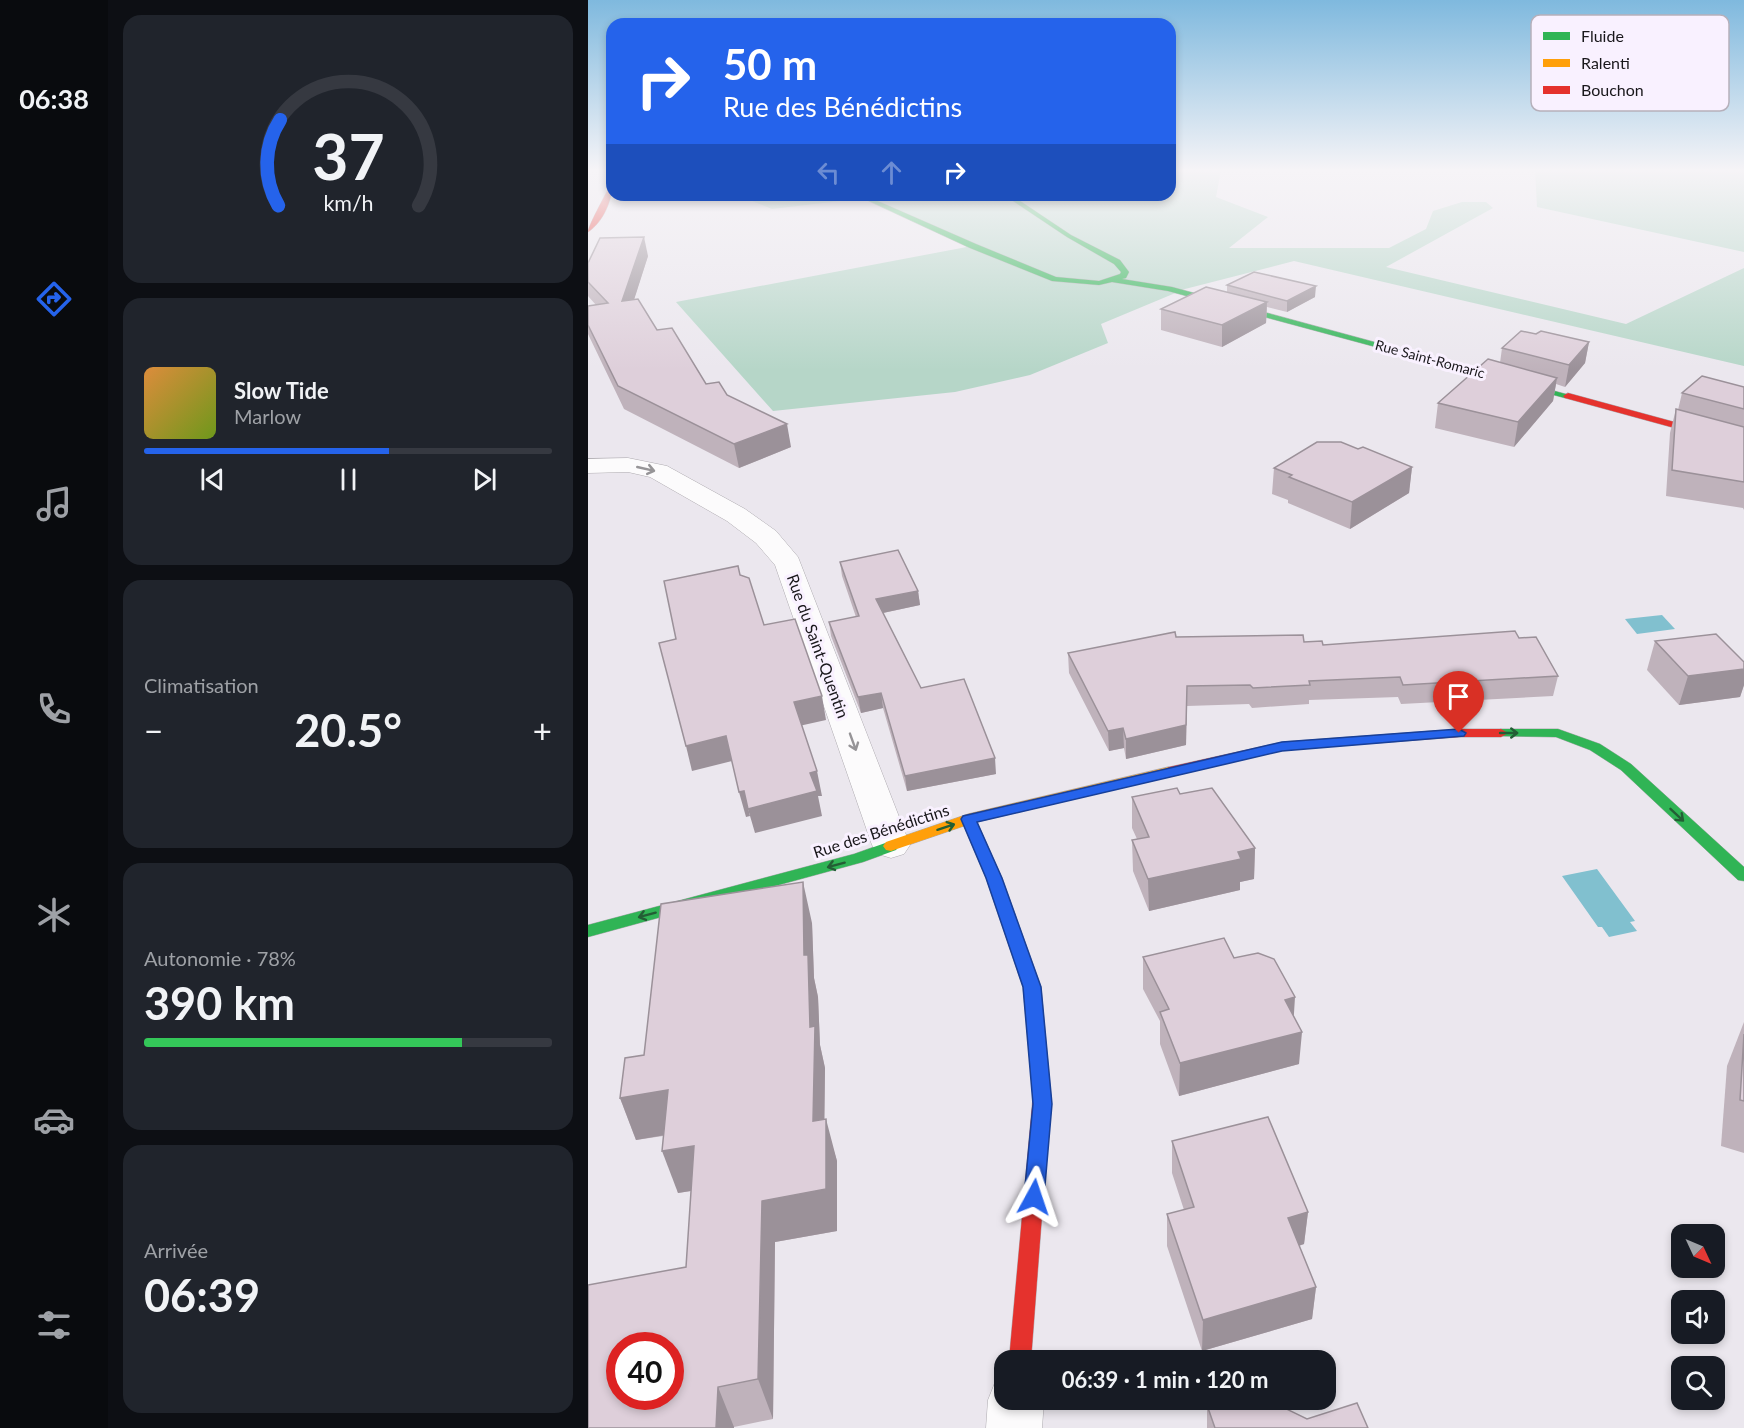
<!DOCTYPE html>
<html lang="fr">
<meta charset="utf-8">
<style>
:root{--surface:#171b24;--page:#20242c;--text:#f1f3f6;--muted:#9ea1a6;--line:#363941;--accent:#2563eb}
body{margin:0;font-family:Lato,sans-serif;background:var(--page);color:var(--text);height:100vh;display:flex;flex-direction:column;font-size:22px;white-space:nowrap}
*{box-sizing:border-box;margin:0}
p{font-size:20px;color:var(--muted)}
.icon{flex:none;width:33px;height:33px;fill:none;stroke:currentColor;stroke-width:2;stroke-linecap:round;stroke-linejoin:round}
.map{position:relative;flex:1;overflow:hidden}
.details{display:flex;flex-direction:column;gap:15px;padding:15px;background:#0d0f14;width:480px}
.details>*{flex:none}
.guide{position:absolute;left:18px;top:18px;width:570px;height:183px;border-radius:18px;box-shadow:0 3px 9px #0003;background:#2563eb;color:#fff;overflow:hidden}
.needle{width:39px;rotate:134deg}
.buttons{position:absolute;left:1083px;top:1224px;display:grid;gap:12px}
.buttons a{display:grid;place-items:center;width:54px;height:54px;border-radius:12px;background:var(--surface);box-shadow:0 3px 9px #0003;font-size:30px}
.speed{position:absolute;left:18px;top:1332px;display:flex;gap:12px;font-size:30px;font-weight:700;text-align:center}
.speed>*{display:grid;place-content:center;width:78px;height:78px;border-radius:50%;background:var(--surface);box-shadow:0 3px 9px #0003;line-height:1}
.speed .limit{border:9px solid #d22;background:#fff;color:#111}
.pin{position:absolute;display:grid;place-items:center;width:51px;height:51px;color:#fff;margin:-62px -26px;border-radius:50% 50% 50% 0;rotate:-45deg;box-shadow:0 0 6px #0007}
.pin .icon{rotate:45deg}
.me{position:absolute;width:66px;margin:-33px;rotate:5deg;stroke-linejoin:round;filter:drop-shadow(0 0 4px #0008)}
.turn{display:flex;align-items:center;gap:21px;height:126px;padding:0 18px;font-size:27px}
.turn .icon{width:78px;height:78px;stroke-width:2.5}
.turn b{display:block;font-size:42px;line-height:51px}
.lanes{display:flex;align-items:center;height:57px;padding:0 18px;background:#0003;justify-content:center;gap:30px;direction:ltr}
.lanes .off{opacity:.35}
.big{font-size:45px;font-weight:700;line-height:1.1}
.details .tile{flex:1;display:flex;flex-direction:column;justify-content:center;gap:9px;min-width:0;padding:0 21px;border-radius:18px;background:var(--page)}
.details .dial{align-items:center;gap:0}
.dial svg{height:156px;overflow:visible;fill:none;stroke:var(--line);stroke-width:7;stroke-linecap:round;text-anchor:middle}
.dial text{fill:var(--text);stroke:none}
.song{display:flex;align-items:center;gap:18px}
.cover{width:72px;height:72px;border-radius:9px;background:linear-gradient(135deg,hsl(30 70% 55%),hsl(80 70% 35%))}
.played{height:6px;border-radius:3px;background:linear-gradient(90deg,var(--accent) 60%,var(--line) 60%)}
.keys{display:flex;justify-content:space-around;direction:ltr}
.heat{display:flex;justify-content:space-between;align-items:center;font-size:33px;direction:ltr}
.charge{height:9px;border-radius:4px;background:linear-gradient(90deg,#34c759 78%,var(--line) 0)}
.trip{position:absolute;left:406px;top:1350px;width:342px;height:60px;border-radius:18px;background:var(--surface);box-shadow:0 3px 9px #0003;font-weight:700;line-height:60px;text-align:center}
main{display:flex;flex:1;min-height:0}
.tab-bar{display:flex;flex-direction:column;width:108px;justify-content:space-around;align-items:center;background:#090b0e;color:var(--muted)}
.tab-bar .icon{width:42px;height:42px}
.tab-bar .active{color:var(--accent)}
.tab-bar b{font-size:27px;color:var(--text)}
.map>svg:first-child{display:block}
.green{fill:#b6d6c8}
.water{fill:#81c0cf}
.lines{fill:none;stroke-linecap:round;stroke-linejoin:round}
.street-casing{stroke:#aeabb0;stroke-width:1}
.fast-casing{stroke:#aeabb0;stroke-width:1}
.slow-casing{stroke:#aeabb0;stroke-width:1}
.jam-casing{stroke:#aeabb0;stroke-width:1}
.street{fill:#fcfbfc;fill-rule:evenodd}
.fast{fill:#30b455;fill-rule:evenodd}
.slow{fill:#ff9f0a;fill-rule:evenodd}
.jam{fill:#e5322d;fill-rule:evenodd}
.wall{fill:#bfb2bb}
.shaded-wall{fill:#9b9199}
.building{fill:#decfda;stroke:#9b9199;stroke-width:1.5;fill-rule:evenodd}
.oneway{stroke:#969497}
.oneway2{stroke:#235e35}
.route{fill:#2563eb;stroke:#184099;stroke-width:1.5}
.labels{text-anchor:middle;stroke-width:6;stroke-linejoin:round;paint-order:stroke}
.far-street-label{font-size:14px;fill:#19171b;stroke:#f9f1ff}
.street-label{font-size:16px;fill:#19171b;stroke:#f9f1ff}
.key{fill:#f9f1ff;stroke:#b6b0bb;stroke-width:1.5}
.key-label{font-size:16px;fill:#19171b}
</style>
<main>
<nav class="tab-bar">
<b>06:38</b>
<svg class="icon active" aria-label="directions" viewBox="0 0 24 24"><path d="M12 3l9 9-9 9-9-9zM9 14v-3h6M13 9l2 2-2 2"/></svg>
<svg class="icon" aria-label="music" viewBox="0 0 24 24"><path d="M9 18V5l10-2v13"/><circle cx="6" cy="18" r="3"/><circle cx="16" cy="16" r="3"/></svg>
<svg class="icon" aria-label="phone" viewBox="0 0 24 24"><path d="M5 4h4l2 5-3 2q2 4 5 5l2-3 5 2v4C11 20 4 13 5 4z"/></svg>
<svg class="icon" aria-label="climate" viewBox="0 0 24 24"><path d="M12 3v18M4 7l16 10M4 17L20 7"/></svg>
<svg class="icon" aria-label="car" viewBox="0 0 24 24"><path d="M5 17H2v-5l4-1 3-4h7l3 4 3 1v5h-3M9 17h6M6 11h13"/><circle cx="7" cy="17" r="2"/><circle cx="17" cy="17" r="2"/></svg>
<svg class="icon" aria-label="filters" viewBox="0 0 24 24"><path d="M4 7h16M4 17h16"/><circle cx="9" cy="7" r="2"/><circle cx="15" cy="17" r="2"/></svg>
</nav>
<section class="details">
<div class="tile dial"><svg viewBox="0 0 100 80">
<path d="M14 69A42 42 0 1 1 86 69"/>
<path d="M14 69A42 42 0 0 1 15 25" stroke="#2563eb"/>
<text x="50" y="56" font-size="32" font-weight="700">37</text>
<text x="50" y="72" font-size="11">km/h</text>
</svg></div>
<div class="tile">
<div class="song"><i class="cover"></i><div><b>Slow Tide</b><p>Marlow</p></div></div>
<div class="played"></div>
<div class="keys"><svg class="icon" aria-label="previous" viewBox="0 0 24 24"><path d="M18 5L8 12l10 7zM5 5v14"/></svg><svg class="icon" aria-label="pause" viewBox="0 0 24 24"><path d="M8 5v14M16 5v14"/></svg><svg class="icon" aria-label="next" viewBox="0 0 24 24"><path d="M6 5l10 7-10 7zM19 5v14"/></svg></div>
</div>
<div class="tile"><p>Climatisation</p>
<div class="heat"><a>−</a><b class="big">20.5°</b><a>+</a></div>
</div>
<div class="tile"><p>Autonomie · 78%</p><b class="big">390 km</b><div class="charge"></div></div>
<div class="tile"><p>Arrivée</p><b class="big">06:39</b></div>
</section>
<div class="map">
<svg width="1156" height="1428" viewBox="0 0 1156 1428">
<rect width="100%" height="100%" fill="#ebe7ee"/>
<g class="green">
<path d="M 582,170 L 633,170 L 628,197 L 680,217 L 641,248 L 801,248 L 838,229 L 845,211 L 874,202 L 898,202 L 905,208 L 798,267 L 1038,324 L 1156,268 L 1156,366 L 706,261 L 597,289 L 513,324 L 520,343 L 442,375 L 367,392 L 185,411 L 88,302 L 384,246 L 278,198 L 184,209 L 149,195 L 582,195 Z"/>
<path d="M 947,170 L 1156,170 L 1156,252 L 949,207 Z"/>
</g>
<g class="water">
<path d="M 1074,615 L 1087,629 L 1049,634 L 1037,619 Z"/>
<path d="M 1009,869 L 1047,921 L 1042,922 L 1049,931 L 1021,937 L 1014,927 L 1010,927 L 974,876 Z"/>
</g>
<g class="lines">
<g class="street-casing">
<g id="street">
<path d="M 40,458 L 79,466 L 157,509 L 188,531 L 210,557 L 322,845 L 316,854 L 303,858 L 290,854 L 284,845 L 187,565 L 168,543 L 139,521 L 62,477 L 40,472 L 0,473 L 0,459 Z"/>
<path d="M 417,1377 L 417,1400 L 456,1400 L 454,1428 L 398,1428 L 400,1400 L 408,1380 Z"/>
</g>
</g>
<g class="fast-casing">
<g id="fast">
<path d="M 268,195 L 276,195 L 388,244 L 468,277 L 511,281 L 532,274 L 533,272 L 526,264 L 479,237 L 416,195 L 423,195 L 483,235 L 532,260 L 541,272 L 538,278 L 534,279 L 584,287 L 985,396 L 977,398 L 580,291 L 524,282 L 511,285 L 464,281 L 382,248 Z"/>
<path d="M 913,729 L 970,729 L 1012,744 L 1043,764 L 1156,867 L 1156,881 L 1150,880 L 1033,770 L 1002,750 L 968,737 L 908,736 L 906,733 Z"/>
<path d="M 303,841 L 308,842 L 311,846 L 308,850 L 275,862 L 0,937 L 0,925 L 266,854 Z"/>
</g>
</g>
<g class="slow-casing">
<path id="slow" d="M 581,767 L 588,772 L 586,775 L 389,822 L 414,878 L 453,987 L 463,1096 L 461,1101 L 454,1104 L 447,1101 L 445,1096 L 435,987 L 398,878 L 376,826 L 303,851 L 298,850 L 295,846 L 298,842 L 380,814 Z"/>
</g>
<g class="jam-casing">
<g id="jam">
<path d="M 24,185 C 24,202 14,223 0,232 C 0,226 17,196 21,187 Z"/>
<path d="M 980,393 L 1156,441 L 1156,447 L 977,398 L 975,396 Z"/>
<path d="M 871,729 L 913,729 L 920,733 L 913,737 L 871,737 L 694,750 L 581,777 L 574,772 L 581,767 L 694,742 Z"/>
<path d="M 454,1088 L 461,1091 L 463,1096 L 443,1360 L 421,1360 L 445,1096 L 447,1091 Z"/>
</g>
</g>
<use href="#street" class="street"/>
<use href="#fast" class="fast"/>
<use href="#slow" class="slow"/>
<use href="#jam" class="jam"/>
</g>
<g class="wall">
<path d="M 60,256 L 46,299 L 69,330 L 118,384 L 139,395 L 203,447 L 151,468 L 36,409 L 0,334 L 0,306 L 8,305 L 0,296 L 0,263 Z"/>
<path d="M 639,285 L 727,297 L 699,312 L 679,307 L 678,323 L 634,347 L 573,330 L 573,309 L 639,292 Z"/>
<path d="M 948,334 L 1001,342 L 997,363 L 977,387 L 968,384 L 965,401 L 926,447 L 847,428 L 850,403 L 912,363 L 914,348 Z"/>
<path d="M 1156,387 L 1156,510 L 1155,508 L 1078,496 L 1082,433 L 1088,409 L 1090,410 L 1094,393 Z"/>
<path d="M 770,449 L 824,467 L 821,493 L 762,529 L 700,503 L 700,500 L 684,494 L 686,468 Z"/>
<path d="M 252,562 L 330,591 L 332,605 L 295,613 L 333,688 L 408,774 L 319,791 L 295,708 L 273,713 L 243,636 L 241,622 L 268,617 L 254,576 Z"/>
<path d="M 588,637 L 716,642 L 735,645 L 931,638 L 970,676 L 965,696 L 813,704 L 810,697 L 721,700 L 721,704 L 664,708 L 661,704 L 599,706 L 598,745 L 538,759 L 536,748 L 521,751 L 481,673 L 480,653 Z"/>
<path d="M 1067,641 L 1156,662 L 1156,685 L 1152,697 L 1091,705 L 1059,670 Z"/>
<path d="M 592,794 L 667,848 L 666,879 L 652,882 L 652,890 L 561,911 L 545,871 L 544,840 L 549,839 L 544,828 L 544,797 Z"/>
<path d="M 224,923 L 226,978 L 230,997 L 232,1045 L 237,1068 L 236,1119 L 249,1161 L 249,1231 L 187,1242 L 185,1419 L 146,1427 L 146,1428 L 0,1428 L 98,1267 L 103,1191 L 90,1193 L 75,1136 L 48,1140 L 32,1098 Z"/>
<path d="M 555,957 L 706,1016 L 711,1064 L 591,1096 L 572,1044 L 572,1021 L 555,989 Z"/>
<path d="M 1156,1022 L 1156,1153 L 1133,1146 L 1139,1066 Z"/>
<path d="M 584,1141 L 720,1212 L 716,1244 L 711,1246 L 728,1287 L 724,1319 L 614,1351 L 579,1246 L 579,1214 L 596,1210 L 584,1173 Z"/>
<path d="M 619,1405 L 719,1419 L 780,1428 L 619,1428 Z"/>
</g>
<g class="shaded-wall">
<path d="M 56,237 L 60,256 L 39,322 L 34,301 Z"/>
<path d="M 728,286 L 727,297 L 699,312 L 699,301 Z"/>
<path d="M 679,302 L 678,323 L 634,347 L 634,325 Z"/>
<path d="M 1001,342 L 997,363 L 977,387 L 981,365 Z"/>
<path d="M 969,378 L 965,401 L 926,447 L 930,422 Z"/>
<path d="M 199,424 L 203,447 L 151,468 L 146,444 Z"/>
<path d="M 824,467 L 821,493 L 762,529 L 764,502 Z"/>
<path d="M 330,591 L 332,605 L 290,614 L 288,599 Z"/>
<path d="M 1156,669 L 1156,685 L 1152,697 L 1091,705 L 1100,676 Z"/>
<path d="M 599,686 L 598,745 L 538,759 L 538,739 Z"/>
<path d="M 293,693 L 295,708 L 273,713 L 270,697 Z"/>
<path d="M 234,696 L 238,720 L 211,726 L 206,702 Z"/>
<path d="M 535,728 L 536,748 L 521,751 L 520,731 Z"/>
<path d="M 138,736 L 144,761 L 104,771 L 98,746 Z"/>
<path d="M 407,758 L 408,774 L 319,791 L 317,776 Z"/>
<path d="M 229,771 L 234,796 L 230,796 L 234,816 L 167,833 L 160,809 L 222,773 Z"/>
<path d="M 156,791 L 162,816 L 158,817 L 151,792 Z"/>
<path d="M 667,848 L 666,879 L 652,882 L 652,890 L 561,911 L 560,879 L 650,852 Z"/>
<path d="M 215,882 L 224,923 L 226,978 L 230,997 L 232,1045 L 237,1068 L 236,1163 L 225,1121 L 222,1027 L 216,955 Z"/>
<path d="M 707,997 L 705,1029 L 697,1000 Z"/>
<path d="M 714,1032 L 711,1064 L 591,1096 L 592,1063 Z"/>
<path d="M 80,1090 L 95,1132 L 48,1140 L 32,1098 Z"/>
<path d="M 238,1119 L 249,1161 L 249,1231 L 187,1242 L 185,1419 L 170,1379 L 174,1201 Z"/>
<path d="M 106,1146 L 121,1188 L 90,1193 L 74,1151 Z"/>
<path d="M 720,1212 L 716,1244 L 697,1250 L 700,1218 Z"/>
<path d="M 728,1287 L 724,1319 L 614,1351 L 615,1320 Z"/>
<path d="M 130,1387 L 146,1427 L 146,1428 L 128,1428 Z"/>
</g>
<g class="building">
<path d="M 56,237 L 34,301 L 50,299 L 69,330 L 84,328 L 118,384 L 131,382 L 139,395 L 199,424 L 146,444 L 30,386 L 0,325 L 0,306 L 20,303 L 0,282 L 0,263 L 12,238 Z"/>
<path d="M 666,272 L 728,286 L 699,301 L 639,285 Z"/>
<path d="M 618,287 L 679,302 L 634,325 L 573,309 Z"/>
<path d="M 933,331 L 948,334 L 953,331 L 1001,342 L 981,365 L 914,348 Z"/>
<path d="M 900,359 L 969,378 L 930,422 L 850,403 Z"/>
<path d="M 1114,376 L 1156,387 L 1156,409 L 1094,393 Z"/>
<path d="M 1088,409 L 1156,427 L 1156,482 L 1084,470 Z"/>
<path d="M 729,442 L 753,442 L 770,449 L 775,447 L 824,467 L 764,502 L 701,477 L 704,475 L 686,468 Z"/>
<path d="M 310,550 L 330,591 L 288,599 L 333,688 L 376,679 L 407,758 L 317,776 L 293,693 L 270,697 L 241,622 L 271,616 L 252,562 Z"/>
<path d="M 150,566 L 152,575 L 161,578 L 176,625 L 207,619 L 234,696 L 206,702 L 229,771 L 222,773 L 229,791 L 160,809 L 156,791 L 151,792 L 138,736 L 98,746 L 71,643 L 88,639 L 76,581 Z"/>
<path d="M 927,631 L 931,638 L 948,637 L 970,676 L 815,685 L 812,677 L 721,681 L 722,685 L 665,688 L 662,685 L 599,686 L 598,725 L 538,739 L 535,728 L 520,731 L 480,653 L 587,632 L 588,637 L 715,635 L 716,642 L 734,641 L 735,645 Z"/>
<path d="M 1128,634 L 1156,662 L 1156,669 L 1100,676 L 1067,641 Z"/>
<path d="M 589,788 L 592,794 L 624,788 L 667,848 L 650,852 L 653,859 L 560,879 L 544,840 L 561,837 L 544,797 Z"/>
<path d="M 215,882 L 216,955 L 220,955 L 222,1027 L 227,1026 L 225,1121 L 238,1119 L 238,1189 L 174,1201 L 170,1379 L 130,1387 L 128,1428 L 0,1428 L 0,1285 L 98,1267 L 106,1146 L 74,1151 L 80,1090 L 32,1098 L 37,1058 L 56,1055 L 73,904 ZM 32,1346 L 82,1346 L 82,1396 L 32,1396 Z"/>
<path d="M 636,938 L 646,958 L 670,953 L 686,959 L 707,997 L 697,1000 L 714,1032 L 592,1063 L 572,1012 L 581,1009 L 555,957 Z"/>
<path d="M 1156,1034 L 1156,1101 L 1152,1100 Z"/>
<path d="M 680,1117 L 720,1212 L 700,1218 L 728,1287 L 615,1320 L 579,1214 L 606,1207 L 584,1141 Z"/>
<path d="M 638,1400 L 680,1400 L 719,1419 L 769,1403 L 780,1428 L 627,1428 L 619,1405 Z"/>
</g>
<defs><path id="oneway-shaft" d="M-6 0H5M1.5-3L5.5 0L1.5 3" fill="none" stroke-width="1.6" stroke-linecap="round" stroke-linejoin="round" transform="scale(1.5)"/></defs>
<g class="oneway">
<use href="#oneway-shaft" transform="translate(58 469) rotate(13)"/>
<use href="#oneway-shaft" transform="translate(265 742) rotate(70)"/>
</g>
<g class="oneway2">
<use href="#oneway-shaft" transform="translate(921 733)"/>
<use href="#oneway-shaft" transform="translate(1089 815) rotate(43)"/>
<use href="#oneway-shaft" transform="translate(358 827) rotate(-18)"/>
<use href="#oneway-shaft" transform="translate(248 865) rotate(165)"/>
<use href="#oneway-shaft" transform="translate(59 915) rotate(165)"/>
</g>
<linearGradient id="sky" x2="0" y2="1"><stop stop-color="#7fb9de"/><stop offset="0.46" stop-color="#f6f4f7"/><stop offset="1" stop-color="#f6f4f7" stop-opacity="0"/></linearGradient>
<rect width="1156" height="370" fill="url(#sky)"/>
<path class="route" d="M 871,729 L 878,733 L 876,736 L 694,751 L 389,822 L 414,878 L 453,987 L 464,1104 L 456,1197 L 453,1204 L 446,1206 L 439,1204 L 436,1197 L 445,1104 L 435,987 L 398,878 L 373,819 L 375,816 L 694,742 Z"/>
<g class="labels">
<g class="far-street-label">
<text transform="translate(842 359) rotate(15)" y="5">Rue Saint-Romaric</text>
</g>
<g class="street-label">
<text transform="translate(230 646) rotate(70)" y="6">Rue du Saint-Quentin</text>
<text transform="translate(293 831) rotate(-18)" y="6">Rue des Bénédictins</text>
</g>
</g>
<rect x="943" y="15" width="198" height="96" rx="9" class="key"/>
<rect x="955" y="32" width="27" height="8" fill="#30b455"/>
<rect x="955" y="59" width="27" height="8" fill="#ff9f0a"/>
<rect x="955" y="86" width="27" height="8" fill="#e5322d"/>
<g class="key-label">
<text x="993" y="42">Fluide</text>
<text x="993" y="69">Ralenti</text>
<text x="993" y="96">Bouchon</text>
</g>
</svg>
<div class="buttons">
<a><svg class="needle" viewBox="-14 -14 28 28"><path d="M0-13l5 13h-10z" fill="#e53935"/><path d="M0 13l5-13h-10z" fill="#9ea1a6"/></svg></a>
<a><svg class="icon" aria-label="sound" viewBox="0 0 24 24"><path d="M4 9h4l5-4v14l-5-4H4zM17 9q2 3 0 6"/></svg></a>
<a><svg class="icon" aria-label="search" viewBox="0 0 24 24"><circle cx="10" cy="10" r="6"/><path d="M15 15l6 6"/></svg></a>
</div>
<div class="speed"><div class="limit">40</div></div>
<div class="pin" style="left:871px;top:733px;background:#d93025"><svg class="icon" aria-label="arrive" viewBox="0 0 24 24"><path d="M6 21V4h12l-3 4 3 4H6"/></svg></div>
<svg class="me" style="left:446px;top:1197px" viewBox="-20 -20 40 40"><path d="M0-17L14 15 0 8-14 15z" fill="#2563eb" stroke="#fff" stroke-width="4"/></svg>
<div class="trip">06:39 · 1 min · 120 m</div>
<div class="guide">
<div class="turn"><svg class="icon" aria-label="right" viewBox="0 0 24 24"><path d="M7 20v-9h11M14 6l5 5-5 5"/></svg><div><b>50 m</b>Rue des Bénédictins</div></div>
<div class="lanes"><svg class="icon off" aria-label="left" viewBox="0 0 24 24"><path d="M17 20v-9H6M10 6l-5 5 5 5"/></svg><svg class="icon off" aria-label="ahead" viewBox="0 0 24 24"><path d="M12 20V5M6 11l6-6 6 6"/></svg><svg class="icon" aria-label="right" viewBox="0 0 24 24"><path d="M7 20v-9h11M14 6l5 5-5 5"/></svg></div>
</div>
</div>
</main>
